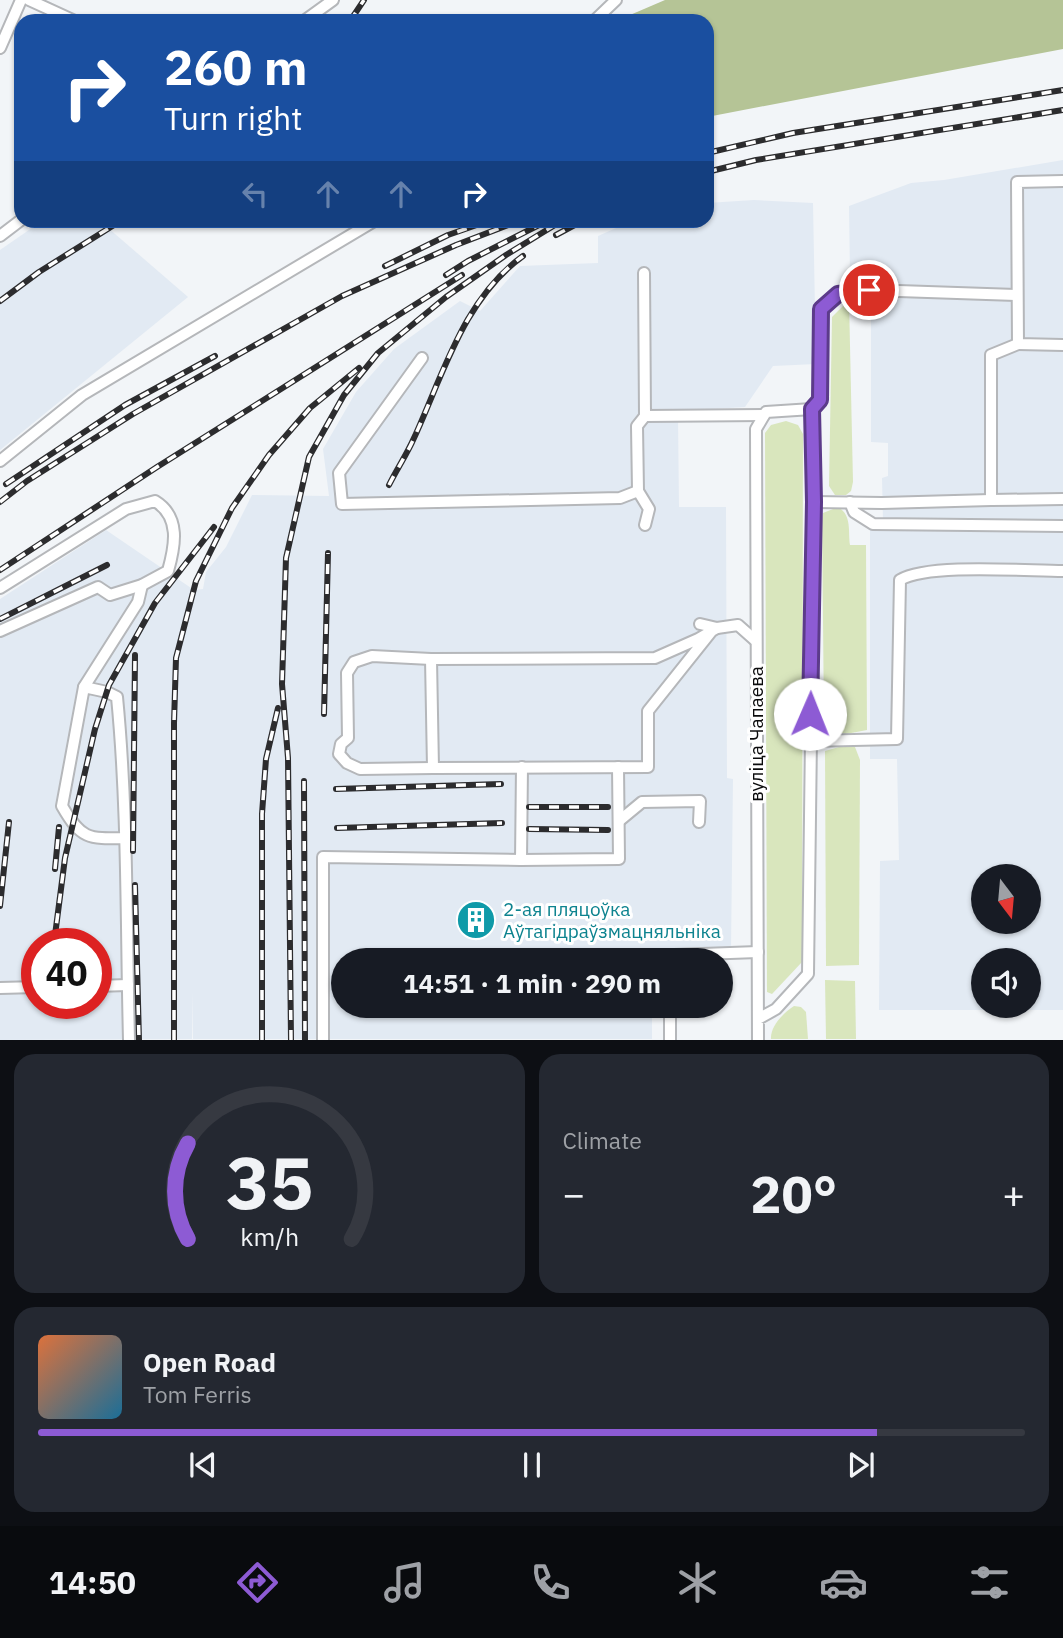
<!DOCTYPE html>
<meta charset="utf-8">
<style>
:root{--surface:#171b24;--page:#242831;--text:#f1f3f6;--muted:#9ea1a6;--line:#363941;--accent:#8d5bd4}
body{margin:0;font-family:"IBM Plex Sans",sans-serif;background:var(--page);color:var(--text);height:100vh;display:flex;flex-direction:column;font-size:26px;white-space:nowrap}
*{box-sizing:border-box;margin:0}
p{font-size:23px;color:var(--muted)}
.icon{flex:none;width:38px;height:38px;fill:none;stroke:currentColor;stroke-width:2;stroke-linecap:round;stroke-linejoin:round}
.map{position:relative;height:1040px;overflow:hidden}
.panel{display:flex;flex-direction:column;gap:14px;padding:14px;background:#0d0f14;flex:1}
.panel>*{flex:none}
.banner{position:absolute;left:14px;top:14px;width:700px;height:214px;border-radius:21px;box-shadow:0 2px 5px #0004;background:#1a4fa0;color:#fff;overflow:hidden}
.needle{width:46px;rotate:164deg}
.controls{position:absolute;left:971px;top:864px;display:grid;gap:14px}
.controls a{display:grid;place-items:center;width:70px;height:70px;border-radius:50%;background:var(--surface);box-shadow:0 2px 5px #0004;font-size:35px}
.speed{position:absolute;left:21px;top:928px;display:flex;gap:14px;font-size:35px;font-weight:700;text-align:center}
.speed>*{display:grid;place-content:center;width:91px;height:91px;border-radius:50%;background:var(--surface);box-shadow:0 2px 5px #0004;line-height:1}
.speed .limit{border:10px solid #d22;background:#fff;color:#111}
.pin{position:absolute;display:grid;place-items:center;width:60px;height:60px;color:#fff;margin:-30px;border:4px solid #fff;border-radius:50%;box-shadow:0 2px 7px #0007}
.me{position:absolute;width:77px;margin:-38px;rotate:1deg;stroke-linejoin:round;filter:drop-shadow(0 0 5px #0008)}
.turn{display:flex;align-items:center;gap:24px;height:147px;padding:0 35px;font-size:32px}
.turn .icon{width:91px;height:91px;stroke-width:2.5}
.turn b{display:block;font-size:49px;line-height:60px}
.lanes{display:flex;align-items:center;height:66px;padding:0 35px;background:#0003;justify-content:center;gap:35px;direction:ltr}
.lanes .off{opacity:.35}
.big{font-size:52px;font-weight:800;line-height:1.1}
.panel .widget{flex:1;display:flex;flex-direction:column;justify-content:center;gap:10px;min-width:0;padding:0 24px;border-radius:21px;background:var(--page)}
.panel .dial{align-items:center;gap:0}
.dial svg{height:182px;overflow:visible;fill:none;stroke:var(--line);stroke-width:7;stroke-linecap:round;text-anchor:middle}
.dial text{fill:var(--text);stroke:none}
.song{display:flex;align-items:center;gap:21px}
.cover{width:84px;height:84px;border-radius:10px;background:linear-gradient(135deg,hsl(20 70% 55%),hsl(200 70% 35%))}
.played{height:7px;border-radius:4px;background:linear-gradient(90deg,var(--accent) 85%,var(--line) 85%)}
.keys{display:flex;justify-content:space-around;direction:ltr}
.heat{display:flex;justify-content:space-between;align-items:center;font-size:38px;direction:ltr}
.panel .tiles{flex:1;display:grid;gap:14px;grid-template-columns:1fr 1fr}
.widget:last-child{grid-column:span 2}
.trip{position:absolute;left:331px;top:948px;width:402px;height:70px;border-radius:35px;background:var(--surface);box-shadow:0 2px 5px #0004;font-weight:800;line-height:70px;text-align:center}
.tab-bar{display:flex;height:112px;justify-content:space-around;align-items:center;background:#090b0e;color:var(--muted)}
.tab-bar .icon{width:49px;height:49px}
.tab-bar .current{color:var(--accent)}
.tab-bar b{font-size:32px;color:var(--text)}
.map>svg:first-child{display:block}
.built{fill:#e2eaf3;fill-rule:evenodd}
.green{fill:#d9e6bd}
.forest{fill:#b5c496}
.lines{fill:none;stroke-linecap:round;stroke-linejoin:round}
.minor-casing{stroke:#b5b7ba;stroke-width:14}
.minor{stroke:#fff;stroke-width:10}
.rail-casing{stroke:#2c2c2e;stroke-width:6}
.rail{stroke:#fff;stroke-width:3.5;stroke-dasharray:10;stroke-linecap:butt}
.route-casing{stroke:#5c3b8a;stroke-width:18}
.route{stroke:#8d5bd4;stroke-width:12}
.labels{text-anchor:middle;stroke-width:6;stroke-linejoin:round;paint-order:stroke}
.street-label{font-size:19px;fill:#0b0b0c;stroke:#fff}
.culture-label{font-size:19px;fill:#0d838f;stroke:#fff;text-anchor:start}
</style>
<div class="map">
<svg width="1063" height="1040" viewBox="0 0 1063 1040">
<rect width="100%" height="100%" fill="#f2f5f8"/>
<g class="built">
<path d="M 1063,160 L 1063,520 L 883,521 L 882,478 L 888,476 L 888,443 L 871,442 L 871,308 L 868,276 L 850,275 L 849,206 L 911,183 L 944,180 Z"/>
<path d="M 754,200 L 813,203 L 816,364 L 773,366 L 745,407 L 680,411 L 678,417 L 679,507 L 726,507 L 727,778 L 733,779 L 731,949 L 647,950 L 645,961 L 343,961 L 343,1006 L 652,1006 L 652,1039 L 193,1039 L 192,992 L 192,1039 L 0,1040 L 0,599 L 106,530 L 194,590 L 203,589 L 206,572 L 226,547 L 252,495 L 329,496 L 323,449 L 356,392 L 394,349 L 460,301 L 480,311 L 520,266 L 598,263 L 598,236 L 632,221 L 707,220 L 707,203 ZM 37,943 L 96,943 L 96,1003 L 37,1003 Z"/>
<path d="M 42,221 L 100,221 L 188,297 L 0,450 L 0,250 Z"/>
<path d="M 870,528 L 1063,531 L 1063,1010 L 879,1010 L 880,861 L 899,860 L 897,759 L 870,759 ZM 984,877 L 1029,877 L 1029,922 L 984,922 ZM 984,961 L 1029,961 L 1029,1006 L 984,1006 Z"/>
</g>
<g class="green">
<path d="M 849,300 L 853,482 L 851,491 L 846,495 L 835,495 L 829,486 L 832,317 Z"/>
<path d="M 786,421 L 798,425 L 803,434 L 802,962 L 772,994 L 767,992 L 765,433 L 771,425 Z"/>
<path d="M 838,507 C 852,515 848,531 850,545 L 866,545 L 867,730 L 846,734 L 829,730 L 824,721 L 822,521 L 823,513 Z"/>
<path d="M 839,747 L 855,747 L 860,760 L 859,965 L 826,966 L 825,751 Z"/>
<path d="M 825,980 L 855,981 L 856,1039 L 826,1039 Z"/>
<path d="M 794,1006 L 801,1007 L 806,1012 L 808,1039 L 771,1039 C 770,1027 783,1013 794,1006 Z"/>
</g>
<path class="forest" d="M 665,0 L 1063,0 L 1063,49 L 707,117 L 707,21 L 616,21 Z"/>
<g class="lines">
<g class="minor-casing">
<g id="minor">
<path d="M 29,0 L 75,21"/>
<path d="M 304,21 L 333,0"/>
<path d="M 594,21 L 616,0"/>
<path d="M 0,48 L 21,0"/>
<path d="M 1063,181 L 1017,182 L 1018,344 L 1063,345"/>
<path d="M 0,236 L 21,220"/>
<path d="M 644,273 L 645,416 L 764,415"/>
<path d="M 1018,344 L 991,355 L 991,500 L 1063,499"/>
<path d="M 422,358 L 339,473 L 342,504 L 620,498 L 638,491"/>
<path d="M 812,409 L 820,400 L 821,309 L 838,294 L 869,290 L 1016,295"/>
<path d="M 0,461 L 82,395 L 376,220"/>
<path d="M 814,502 L 882,503 L 991,500"/>
<path d="M 850,502 L 854,512 L 873,524 L 1063,526"/>
<path d="M 645,525 L 649,509 L 638,491 L 637,426 L 645,416"/>
<path d="M 0,588 L 126,509 L 155,501 C 181,517 175,546 168,571 L 142,585 L 110,595 L 98,587 L 0,631"/>
<path d="M 700,624 L 717,628 L 738,625 L 756,641"/>
<path d="M 711,632 L 648,711 L 648,767 L 433,768 L 431,659 L 655,658 L 698,639 L 717,628"/>
<path d="M 431,659 L 372,656 L 354,662 L 347,673 L 348,738 L 341,744 L 339,754 L 347,763 L 360,769 L 433,768"/>
<path d="M 84,687 L 138,602 L 142,585"/>
<path d="M 810,741 L 897,739 L 900,580 C 928,563 1026,571 1063,571"/>
<path d="M 619,821 L 642,802 L 700,801 L 699,822"/>
<path d="M 124,838 C 88,839 81,839 62,806 L 84,687 L 107,692 L 117,697 C 128,810 126,926 129,1040"/>
<path d="M 521,860 L 619,859 L 618,767"/>
<path d="M 670,961 L 670,957 L 674,955 L 758,952"/>
<path d="M 96,986 L 128,985"/>
<path d="M 0,988 L 37,987"/>
<path d="M 670,1006 L 670,1040"/>
<path d="M 323,1040 L 323,857 L 521,860 L 522,767"/>
<path d="M 758,1040 L 756,429 L 766,412 L 812,409 L 814,502 L 808,974 L 776,1009 L 758,1019"/>
</g>
</g>
<use href="#minor" class="minor"/>
<g class="rail-casing">
<g id="rail">
<path d="M 350,21 L 364,0"/>
<path d="M 707,153 L 793,133 L 1063,90"/>
<path d="M 707,172 L 756,160 L 1063,110"/>
<path d="M 556,235 L 584,220"/>
<path d="M 385,266 L 448,235 L 491,220"/>
<path d="M 446,275 L 468,261 L 541,224"/>
<path d="M 0,301 L 39,272 L 122,220"/>
<path d="M 6,484 L 125,405 L 215,356"/>
<path d="M 389,485 C 397,469 407,454 414,438 C 443,375 464,298 523,256"/>
<path d="M 0,502 L 27,481 L 133,414 L 342,296 L 456,245 L 521,220"/>
<path d="M 0,570 L 157,467 L 462,275"/>
<path d="M 0,619 L 107,565"/>
<path d="M 324,714 L 328,553"/>
<path d="M 304,781 L 305,1040"/>
<path d="M 336,789 L 501,784"/>
<path d="M 529,807 L 608,807"/>
<path d="M 337,828 L 502,823"/>
<path d="M 529,829 L 608,830"/>
<path d="M 133,851 L 135,655"/>
<path d="M 55,869 L 59,827"/>
<path d="M 135,885 L 139,1040"/>
<path d="M 0,906 L 9,822"/>
<path d="M 54,943 L 65,858 L 95,729 L 109,685 L 155,603 L 214,527"/>
<path d="M 174,1040 L 174,723 L 176,658 L 196,581 L 232,508 L 269,455 L 310,408 L 359,368"/>
<path d="M 262,1040 L 262,814 L 266,759 L 278,708"/>
<path d="M 291,1040 L 288,758 L 282,684 L 286,558 L 309,457 L 344,395 L 378,353 L 446,297 L 506,255 L 563,220"/>
</g>
</g>
<use href="#rail" class="rail"/>
</g>
<g class="lines">
<g class="route-casing">
<path id="route" d="M 810,714 L 814,502 L 812,409 L 820,400 L 821,309 L 838,294 L 869,290"/>
</g>
<use href="#route" class="route"/>
</g>
<defs>
<g id="building-disc" transform="scale(2.0125)"><circle r="9.5" fill="#0f9aa8" stroke="#fff"/><path d="M-4-6H4V6H1V3H-1V6H-4ZM-2.5-4.3h1.7v1.8h-1.7ZM.8-4.3h1.7v1.8H.8ZM-2.5-1h1.7V.8h-1.7ZM.8-1h1.7V.8H.8Z" fill="#fff"/></g>
</defs>
<g fill-rule="evenodd">
<use href="#building-disc" x="476" y="920"/>
</g>
<g class="labels">
<g class="street-label">
<text transform="translate(756 734) rotate(-90)" y="7">вуліца Чапаева</text>
</g>
<g class="culture-label">
<text x="503" y="916">2-ая пляцоўка<tspan x="503" dy="22">Аўтагідраўзмацняльніка</tspan></text>
</g>
</g>
</svg>
<div class="controls">
<a><svg class="needle" viewBox="-14 -14 28 28"><path d="M0-13l5 13h-10z" fill="#e53935"/><path d="M0 13l5-13h-10z" fill="#9ea1a6"/></svg></a>
<a><svg class="icon" aria-label="sound" viewBox="0 0 24 24"><path d="M4 9h4l5-4v14l-5-4H4zM17 9q2 3 0 6"/></svg></a>
</div>
<div class="speed"><div class="limit">40</div></div>
<div class="pin" style="left:869px;top:290px;background:#d93025"><svg class="icon" aria-label="arrive" viewBox="0 0 24 24"><path d="M6 21V4h12l-3 4 3 4H6"/></svg></div>
<svg class="me" style="left:810px;top:714px" viewBox="-20 -20 40 40"><circle r="19" fill="#fff"/><path d="M0-13L10 11 0 6-10 11z" fill="#8d5bd4"/></svg>
<div class="trip">14:51 · 1 min · 290 m</div>
<div class="banner">
<div class="turn"><svg class="icon" aria-label="right" viewBox="0 0 24 24"><path d="M7 20v-9h11M14 6l5 5-5 5"/></svg><div><b>260 m</b>Turn right</div></div>
<div class="lanes"><svg class="icon off" aria-label="left" viewBox="0 0 24 24"><path d="M17 20v-9H6M10 6l-5 5 5 5"/></svg><svg class="icon off" aria-label="ahead" viewBox="0 0 24 24"><path d="M12 20V5M6 11l6-6 6 6"/></svg><svg class="icon off" aria-label="ahead" viewBox="0 0 24 24"><path d="M12 20V5M6 11l6-6 6 6"/></svg><svg class="icon" aria-label="right" viewBox="0 0 24 24"><path d="M7 20v-9h11M14 6l5 5-5 5"/></svg></div>
</div>
</div>
<section class="panel">
<div class="tiles">
<div class="widget dial"><svg viewBox="0 0 100 80">
<path d="M14 69A42 42 0 1 1 86 69"/>
<path d="M14 69A42 42 0 0 1 14 27" stroke="#8d5bd4"/>
<text x="50" y="56" font-size="32" font-weight="700">35</text>
<text x="50" y="72" font-size="11">km/h</text>
</svg></div>
<div class="widget"><p>Climate</p>
<div class="heat"><a>−</a><b class="big">20°</b><a>+</a></div>
</div>
<div class="widget">
<div class="song"><i class="cover"></i><div><b>Open Road</b><p>Tom Ferris</p></div></div>
<div class="played"></div>
<div class="keys"><svg class="icon" aria-label="previous" viewBox="0 0 24 24"><path d="M18 5L8 12l10 7zM5 5v14"/></svg><svg class="icon" aria-label="pause" viewBox="0 0 24 24"><path d="M8 5v14M16 5v14"/></svg><svg class="icon" aria-label="next" viewBox="0 0 24 24"><path d="M6 5l10 7-10 7zM19 5v14"/></svg></div>
</div>
</div>
</section>
<nav class="tab-bar">
<b>14:50</b>
<svg class="icon current" aria-label="directions" viewBox="0 0 24 24"><path d="M12 3l9 9-9 9-9-9zM9 14v-3h6M13 9l2 2-2 2"/></svg>
<svg class="icon" aria-label="music" viewBox="0 0 24 24"><path d="M9 18V5l10-2v13"/><circle cx="6" cy="18" r="3"/><circle cx="16" cy="16" r="3"/></svg>
<svg class="icon" aria-label="phone" viewBox="0 0 24 24"><path d="M5 4h4l2 5-3 2q2 4 5 5l2-3 5 2v4C11 20 4 13 5 4z"/></svg>
<svg class="icon" aria-label="climate" viewBox="0 0 24 24"><path d="M12 3v18M4 7l16 10M4 17L20 7"/></svg>
<svg class="icon" aria-label="car" viewBox="0 0 24 24"><path d="M5 17H2v-5l4-1 3-4h7l3 4 3 1v5h-3M9 17h6M6 11h13"/><circle cx="7" cy="17" r="2"/><circle cx="17" cy="17" r="2"/></svg>
<svg class="icon" aria-label="filters" viewBox="0 0 24 24"><path d="M4 7h16M4 17h16"/><circle cx="9" cy="7" r="2"/><circle cx="15" cy="17" r="2"/></svg>
</nav>
